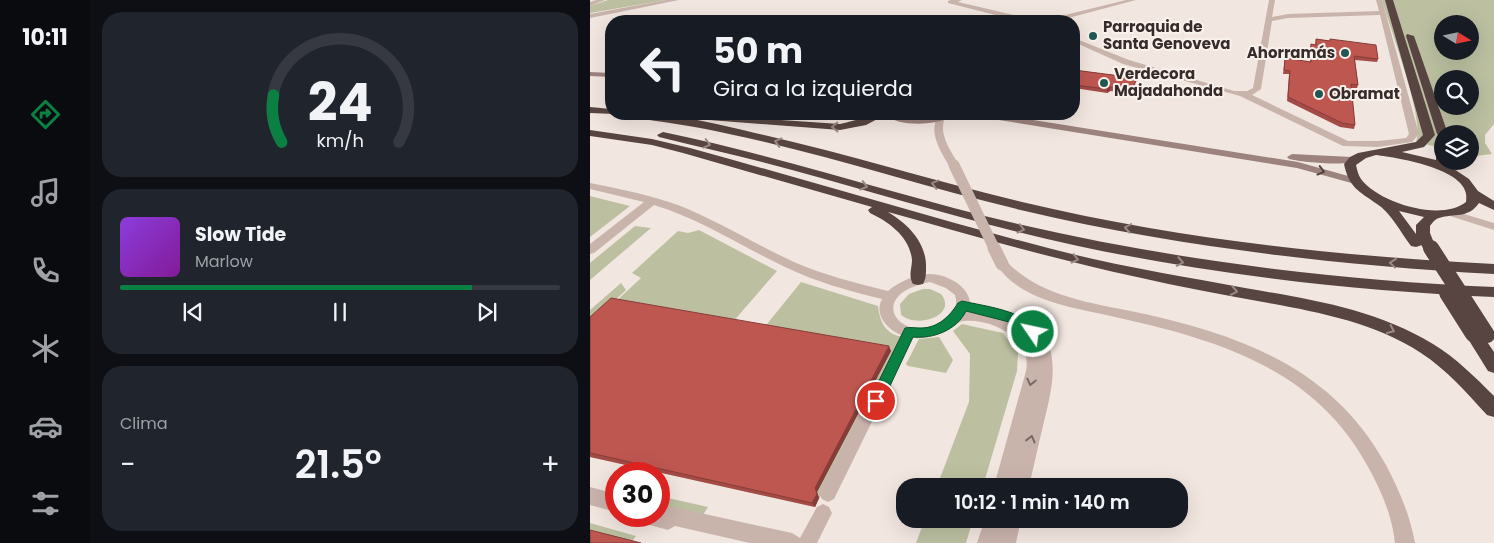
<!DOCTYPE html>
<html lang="es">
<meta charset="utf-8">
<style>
:root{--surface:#171b24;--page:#20242c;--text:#f1f3f6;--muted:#9ea1a6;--line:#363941;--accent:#0b8043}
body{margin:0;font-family:Poppins,sans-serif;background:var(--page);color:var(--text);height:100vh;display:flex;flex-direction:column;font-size:19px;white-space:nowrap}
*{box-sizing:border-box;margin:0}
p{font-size:16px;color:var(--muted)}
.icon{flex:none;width:28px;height:28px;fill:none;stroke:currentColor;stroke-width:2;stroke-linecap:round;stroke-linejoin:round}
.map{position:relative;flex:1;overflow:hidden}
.panel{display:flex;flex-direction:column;gap:12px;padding:12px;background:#0d0f14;width:500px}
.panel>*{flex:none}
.guide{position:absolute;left:15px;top:15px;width:475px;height:105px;border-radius:20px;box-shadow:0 5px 20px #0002;background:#171b24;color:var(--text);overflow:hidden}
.needle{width:32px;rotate:100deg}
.tools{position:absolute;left:844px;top:15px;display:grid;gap:10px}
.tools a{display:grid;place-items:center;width:45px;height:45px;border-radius:50%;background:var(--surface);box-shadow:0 5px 20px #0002;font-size:25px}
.speed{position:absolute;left:15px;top:462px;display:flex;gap:10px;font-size:25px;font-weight:700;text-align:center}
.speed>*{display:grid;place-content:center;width:65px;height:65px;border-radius:50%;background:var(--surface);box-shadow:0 5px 20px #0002;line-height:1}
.speed .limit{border:8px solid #d22;background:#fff;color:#111}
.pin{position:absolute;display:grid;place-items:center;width:42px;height:42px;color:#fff;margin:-21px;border:2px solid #fff;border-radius:50%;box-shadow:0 1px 5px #0007}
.me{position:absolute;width:55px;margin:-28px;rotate:304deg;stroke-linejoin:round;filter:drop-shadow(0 0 4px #0008)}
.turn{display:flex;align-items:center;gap:18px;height:105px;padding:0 25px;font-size:22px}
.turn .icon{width:65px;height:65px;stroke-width:2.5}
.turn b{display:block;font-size:35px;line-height:42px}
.big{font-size:38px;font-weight:600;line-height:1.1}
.panel .widget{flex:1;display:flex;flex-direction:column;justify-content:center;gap:8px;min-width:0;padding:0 18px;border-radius:20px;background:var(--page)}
.panel .dial{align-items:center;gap:0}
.dial svg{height:130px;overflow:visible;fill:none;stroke:var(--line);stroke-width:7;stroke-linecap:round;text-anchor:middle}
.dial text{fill:var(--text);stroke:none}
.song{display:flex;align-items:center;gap:15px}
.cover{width:60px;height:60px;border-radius:8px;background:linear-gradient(135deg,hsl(270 70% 55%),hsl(290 70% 35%))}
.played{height:5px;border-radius:2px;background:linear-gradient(90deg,var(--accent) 80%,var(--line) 80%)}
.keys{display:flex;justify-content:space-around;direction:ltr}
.heat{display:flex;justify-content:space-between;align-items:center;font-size:28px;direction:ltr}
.trip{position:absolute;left:306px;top:478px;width:292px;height:50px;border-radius:20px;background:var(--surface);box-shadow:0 5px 20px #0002;font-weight:600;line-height:50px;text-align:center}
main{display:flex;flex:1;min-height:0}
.tabs{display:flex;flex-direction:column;width:90px;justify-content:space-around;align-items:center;background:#090b0e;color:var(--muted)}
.tabs .icon{width:35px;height:35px}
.tabs .active{color:var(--accent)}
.tabs b{font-size:22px;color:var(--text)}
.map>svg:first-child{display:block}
.green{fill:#bcc0a1;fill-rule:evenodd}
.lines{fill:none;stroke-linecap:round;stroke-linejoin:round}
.street{fill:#c9b4ac;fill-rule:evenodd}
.secondary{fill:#9d837e;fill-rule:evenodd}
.highway{fill:#584542;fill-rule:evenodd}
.street-bridge-far1{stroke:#c9b4ac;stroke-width:11}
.street-bridge{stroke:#c9b4ac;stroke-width:13}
.highway-bridge-far1{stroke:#584542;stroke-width:12}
.highway-bridge{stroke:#584542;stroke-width:16}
.wall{fill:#a44b46}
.shaded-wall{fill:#863d39}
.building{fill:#bf5751;stroke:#863d39}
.oneway{stroke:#988a86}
.oneway2{stroke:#514240}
.oneway3{stroke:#796965}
.route{fill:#0b8043;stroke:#07532c}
.poi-dot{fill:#225751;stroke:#f9f1ec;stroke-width:2}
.labels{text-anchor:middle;stroke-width:4;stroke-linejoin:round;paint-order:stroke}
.far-poi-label{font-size:15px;font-weight:bold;fill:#382c2b;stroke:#f9f1ec;text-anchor:start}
</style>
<main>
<nav class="tabs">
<b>10:11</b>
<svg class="icon active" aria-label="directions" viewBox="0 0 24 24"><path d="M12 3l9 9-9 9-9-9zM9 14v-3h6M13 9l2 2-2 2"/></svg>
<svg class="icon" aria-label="music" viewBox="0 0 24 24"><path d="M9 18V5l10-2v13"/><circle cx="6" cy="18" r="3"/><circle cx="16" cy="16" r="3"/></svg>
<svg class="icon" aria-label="phone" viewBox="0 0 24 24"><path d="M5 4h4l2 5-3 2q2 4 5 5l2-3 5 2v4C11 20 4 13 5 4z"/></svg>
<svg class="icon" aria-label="climate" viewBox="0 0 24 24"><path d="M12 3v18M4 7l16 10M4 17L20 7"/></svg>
<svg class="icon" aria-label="car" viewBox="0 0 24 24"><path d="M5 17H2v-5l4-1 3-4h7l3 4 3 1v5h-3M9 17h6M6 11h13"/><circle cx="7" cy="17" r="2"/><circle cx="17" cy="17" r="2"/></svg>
<svg class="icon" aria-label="filters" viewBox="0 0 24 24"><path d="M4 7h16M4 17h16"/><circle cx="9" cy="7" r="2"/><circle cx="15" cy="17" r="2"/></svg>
</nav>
<section class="panel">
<div class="widget dial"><svg viewBox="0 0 100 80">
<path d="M14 69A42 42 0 1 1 86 69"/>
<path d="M14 69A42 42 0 0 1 9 40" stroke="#0b8043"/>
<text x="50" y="56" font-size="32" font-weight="700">24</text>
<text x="50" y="72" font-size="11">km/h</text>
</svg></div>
<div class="widget">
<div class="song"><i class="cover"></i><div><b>Slow Tide</b><p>Marlow</p></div></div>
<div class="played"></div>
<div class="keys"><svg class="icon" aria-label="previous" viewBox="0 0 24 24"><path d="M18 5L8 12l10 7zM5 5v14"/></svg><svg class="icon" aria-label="pause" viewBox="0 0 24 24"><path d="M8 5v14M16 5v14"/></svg><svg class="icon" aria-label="next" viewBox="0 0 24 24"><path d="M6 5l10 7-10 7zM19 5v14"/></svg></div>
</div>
<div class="widget"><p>Clima</p>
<div class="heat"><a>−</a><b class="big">21.5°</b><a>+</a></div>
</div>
</section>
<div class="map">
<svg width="904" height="543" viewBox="0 0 904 543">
<rect width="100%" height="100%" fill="#f2e6e0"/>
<g class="green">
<path d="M 18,0 L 76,0 L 0,13 L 0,6 Z"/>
<path d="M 792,0 L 904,0 L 904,124 L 895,135 L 895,143 L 902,154 L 886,156 L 880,155 L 880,134 L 852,134 L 852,148 L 826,142 C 836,122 799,26 792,0 ZM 852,24 L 880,24 L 880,51 L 852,51 ZM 852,79 L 880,79 L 880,106 L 852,106 Z"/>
<path d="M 0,196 L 40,206 L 0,237 Z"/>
<path d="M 45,226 L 61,228 L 0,280 L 0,263 Z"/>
<path d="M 109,230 L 187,271 L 142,323 L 173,329 L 211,282 L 288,306 C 290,322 295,334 313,337 L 225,507 L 0,457 L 0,310 L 31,283 L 36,290 L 22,303 L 24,303 L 51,278 L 42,273 L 88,231 L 98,233 Z"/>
<path d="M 333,289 L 340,289 L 351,294 C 368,315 328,329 311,315 L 310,304 L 319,294 Z"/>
<path d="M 372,324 L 413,333 L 428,353 L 427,371 L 393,486 L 347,486 L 379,402 L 380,354 L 363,331 Z"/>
<path d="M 349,337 L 363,360 L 356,373 L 318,366 L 316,364 L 329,339 Z"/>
<path d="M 69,496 L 118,507 L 113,515 L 69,505 Z"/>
<path d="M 335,519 L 383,519 L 376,543 L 326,543 Z"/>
<path d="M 0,523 L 46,536 L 42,541 L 0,530 Z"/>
</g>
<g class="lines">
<g class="street">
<path d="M 6,0 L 15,0 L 0,6 L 0,2 Z"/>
<path d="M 76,0 L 89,0 L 0,18 L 0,14 Z"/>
<path d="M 361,0 L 372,0 L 368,2 L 436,18 L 445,15 L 459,19 L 536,0 L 546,0 L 467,21 L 445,19 L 429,21 L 358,3 L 358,1 Z"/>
<path d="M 679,0 L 685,0 L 682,17 L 698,14 L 789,11 L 786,0 L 792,0 L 829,134 L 822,142 L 788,147 L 753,146 L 650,96 L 533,64 L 484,42 L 484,38 L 539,60 L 644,91 L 657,91 L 663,88 ZM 790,15 L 819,134 L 816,138 L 788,141 L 758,141 L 662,95 L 671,89 L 682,21 L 698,18 Z"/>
<path d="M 424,114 L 434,114 L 428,117 Z"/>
<path d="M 351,115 L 355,118 C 348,134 361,151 369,165 L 368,167 L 360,167 C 351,152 338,133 348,116 Z"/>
<path d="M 0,183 C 30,189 60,195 88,205 C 128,221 165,244 204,262 C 234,275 266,283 298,291 C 308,282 325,275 338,274 C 354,273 379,285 380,303 C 399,307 421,310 438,321 C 476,344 461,392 453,426 C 448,446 444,466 439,486 L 404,486 L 436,371 C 443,338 401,318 373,321 C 368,322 365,326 360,329 C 350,335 336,339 323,338 L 244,499 L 238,502 L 232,499 L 229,493 L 232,487 L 311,335 C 296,329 284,314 292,299 C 259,291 226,282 195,267 C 151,246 110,219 64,205 L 4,253 L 0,254 L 0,244 L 54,202 L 0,189 ZM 340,282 L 356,288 L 365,295 C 368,304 365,310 359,316 C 317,353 268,296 340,282 Z"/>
<path d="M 864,211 L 904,223 L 904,230 L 860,216 L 858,214 L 860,212 Z"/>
<path d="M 412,260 L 416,261 C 453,299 506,303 555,314 C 656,337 744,370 796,465 C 809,490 820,515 825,543 L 805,543 C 802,515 791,490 777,465 C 722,366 624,339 521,316 C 482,307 430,301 406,264 Z"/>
<path d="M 0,487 L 26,494 L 26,512 L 0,505 Z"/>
<path d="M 69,504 L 202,533 L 210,538 L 227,507 L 233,504 L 239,507 L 242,513 L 227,543 L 160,543 L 85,526 L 78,530 L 49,522 L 47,516 L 69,516 Z"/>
<path d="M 395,519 L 431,519 L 426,543 L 387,543 Z"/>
</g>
<g class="secondary">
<path d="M 0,72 L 21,73 L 21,77 L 0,76 Z"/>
<path d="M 295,114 L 330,118 L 354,114 L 365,114 C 352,126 307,128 295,114 Z"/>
<path d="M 386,114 L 405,114 L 708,162 L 769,179 L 770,181 L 765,184 L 707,168 L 390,117 Z"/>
<path d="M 702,154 L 762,157 L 767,160 C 759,167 711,162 699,159 L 697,157 Z"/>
</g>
<g class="highway">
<path d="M 795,0 L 803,0 L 845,135 L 834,147 L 812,152 L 846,160 L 846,152 L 852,149 L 852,161 L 858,161 L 861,167 L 879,179 L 888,191 L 904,201 L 904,210 L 889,203 C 878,219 864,213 849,218 C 845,219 842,223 840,226 L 840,233 L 844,243 L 842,246 L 837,247 L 832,245 L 826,247 L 821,246 C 811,233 801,213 787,204 C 769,191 759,188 754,164 L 760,157 L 768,153 L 826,142 L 833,135 ZM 786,155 C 808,158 884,169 876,202 C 851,222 789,203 771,179 C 768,175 767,169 766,165 L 776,158 ZM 809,211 L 834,217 L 826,225 L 826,234 Z"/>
<path d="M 817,34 L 824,36 L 858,134 L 852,134 L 852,137 L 847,134 L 816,36 Z"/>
<path d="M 0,107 L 21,109 L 21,114 L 25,114 L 0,113 Z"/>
<path d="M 34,114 C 78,111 123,123 165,133 C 255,153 343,181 432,202 C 587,239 746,256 904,264 L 904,274 C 746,265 589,247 435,211 C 336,188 239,155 139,134 C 106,126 73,122 39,117 Z"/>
<path d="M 102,114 L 250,124 C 266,121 281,113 297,114 L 276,125 L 250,130 L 106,119 L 102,118 L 101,116 Z"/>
<path d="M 0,130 L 62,139 L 100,148 C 221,181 341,218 462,249 C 526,266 591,276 655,288 C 719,299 786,309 843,344 C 866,358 885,377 904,396 L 904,417 L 897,415 C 876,392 857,370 831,353 C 784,322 727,312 673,302 C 631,294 589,287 547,277 C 463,259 381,235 298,212 C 318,224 337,243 336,268 C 336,274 336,279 333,284 L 328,285 L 323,284 C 318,276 322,268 322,260 C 320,237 299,222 280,213 L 278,210 L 282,207 L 93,153 L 62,145 L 0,136 Z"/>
<path d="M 73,132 C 193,157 309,196 428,224 C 584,260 743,280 904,287 L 904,297 C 764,291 625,275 488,246 C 391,225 297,196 202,170 C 158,158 114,148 69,137 L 67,135 Z"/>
<path d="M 883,328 L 889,330 L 904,352 L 904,373 L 898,371 L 875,334 L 877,330 Z"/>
</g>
<path class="street-bridge-far1" d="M 364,165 L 405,250"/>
<path class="street-bridge" d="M 404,248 L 412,264"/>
<path class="highway-bridge-far1" d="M 837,243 L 841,250"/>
<g class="highway-bridge">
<path d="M 841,248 L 897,335"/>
<path d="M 857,293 L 883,334"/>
</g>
</g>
<g class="wall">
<path d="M 726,39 L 740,41 L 740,39 L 788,59 L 787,62 L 765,60 L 768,85 L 767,88 L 761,88 L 765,125 L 764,129 L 750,127 L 697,101 L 699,74 L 693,74 L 695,58 L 720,62 L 720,48 L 721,44 L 725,45 Z"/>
<path d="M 484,70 L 546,78 L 545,84 L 541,93 L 520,91 L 517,93 L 484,88 Z"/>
<path d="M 0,317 L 301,351 L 227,492 L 229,498 L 225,507 L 0,457 Z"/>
</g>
<g class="shaded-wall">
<path d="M 520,87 L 520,91 L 517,93 L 517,89 Z"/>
<path d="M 299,346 L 301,351 L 227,492 L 229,498 L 225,507 L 222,503 L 225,488 Z"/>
</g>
<g class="building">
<path d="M 726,39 L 740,41 L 740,39 L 786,45 L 788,59 L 764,56 L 768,85 L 761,84 L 765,125 L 752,123 L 698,97 L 700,71 L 694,70 L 695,58 L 721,62 L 721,44 L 726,45 Z"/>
<path d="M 484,70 L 546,78 L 544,80 L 546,81 L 542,89 L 520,87 L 517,89 L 484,85 Z"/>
<path d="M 21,298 L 299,346 L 225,488 L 227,494 L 222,503 L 0,453 L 0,317 Z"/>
<path d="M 0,530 L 51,543 L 0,543 Z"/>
</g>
<defs><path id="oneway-chevron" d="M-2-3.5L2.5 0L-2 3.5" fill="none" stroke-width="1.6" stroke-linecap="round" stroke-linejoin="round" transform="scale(1.25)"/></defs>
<g class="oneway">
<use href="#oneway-chevron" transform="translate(245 127) rotate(179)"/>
<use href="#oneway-chevron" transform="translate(188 142) rotate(-165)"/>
<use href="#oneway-chevron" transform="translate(117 144) rotate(14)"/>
<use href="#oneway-chevron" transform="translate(345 184) rotate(-165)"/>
<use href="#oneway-chevron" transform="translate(274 186) rotate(16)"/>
<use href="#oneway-chevron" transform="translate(538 228) rotate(-170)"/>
<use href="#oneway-chevron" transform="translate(431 229) rotate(13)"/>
<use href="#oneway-chevron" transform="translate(485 259) rotate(13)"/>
<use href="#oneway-chevron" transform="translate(590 262) rotate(11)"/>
<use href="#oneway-chevron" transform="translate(803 263) rotate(-174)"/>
<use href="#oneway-chevron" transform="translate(644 291) rotate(11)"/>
<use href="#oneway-chevron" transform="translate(801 330) rotate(25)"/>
</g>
<use class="oneway2" href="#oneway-chevron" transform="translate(731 171) rotate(15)"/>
<g class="oneway3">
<use href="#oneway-chevron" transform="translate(441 382) rotate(103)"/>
<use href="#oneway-chevron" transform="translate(441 439) rotate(-76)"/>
</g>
<path class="route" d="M 372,301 C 394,306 437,311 449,332 L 447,336 L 443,337 L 419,322 L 376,311 C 367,330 343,339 323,337 L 291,405 L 286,407 L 281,405 L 279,401 L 315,328 C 320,327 325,328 331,328 C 348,328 360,316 368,303 Z"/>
<g class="poi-dot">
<circle cx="503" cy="36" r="5"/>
<circle cx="755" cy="53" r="5"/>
<circle cx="514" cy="83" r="5"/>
<circle cx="729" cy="94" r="5"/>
</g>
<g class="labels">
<g class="far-poi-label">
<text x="513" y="32">Parroquia de<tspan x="513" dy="17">Santa Genoveva</tspan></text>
<text x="745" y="58" text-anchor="end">Ahorramás</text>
<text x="524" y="79">Verdecora<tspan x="524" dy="17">Majadahonda</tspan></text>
<text x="739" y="99">Obramat</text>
</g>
</g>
</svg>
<div class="tools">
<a><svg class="needle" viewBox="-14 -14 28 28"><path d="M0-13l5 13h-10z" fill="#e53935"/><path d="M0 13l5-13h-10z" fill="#9ea1a6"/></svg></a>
<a><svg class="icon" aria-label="search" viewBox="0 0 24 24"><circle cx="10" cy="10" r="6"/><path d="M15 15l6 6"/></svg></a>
<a><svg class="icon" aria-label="layers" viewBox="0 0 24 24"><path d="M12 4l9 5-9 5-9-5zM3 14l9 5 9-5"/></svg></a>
</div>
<div class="speed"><div class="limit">30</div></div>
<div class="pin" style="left:286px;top:401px;background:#d93025"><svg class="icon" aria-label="arrive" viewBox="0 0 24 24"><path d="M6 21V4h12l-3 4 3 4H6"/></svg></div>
<svg class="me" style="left:443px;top:332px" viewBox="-20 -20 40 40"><circle r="17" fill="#0b8043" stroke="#fff" stroke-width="3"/><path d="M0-11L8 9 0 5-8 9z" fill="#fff"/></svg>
<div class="trip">10:12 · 1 min · 140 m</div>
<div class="guide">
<div class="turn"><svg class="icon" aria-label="left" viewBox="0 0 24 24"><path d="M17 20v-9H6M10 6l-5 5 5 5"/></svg><div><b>50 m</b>Gira a la izquierda</div></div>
</div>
</div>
</main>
